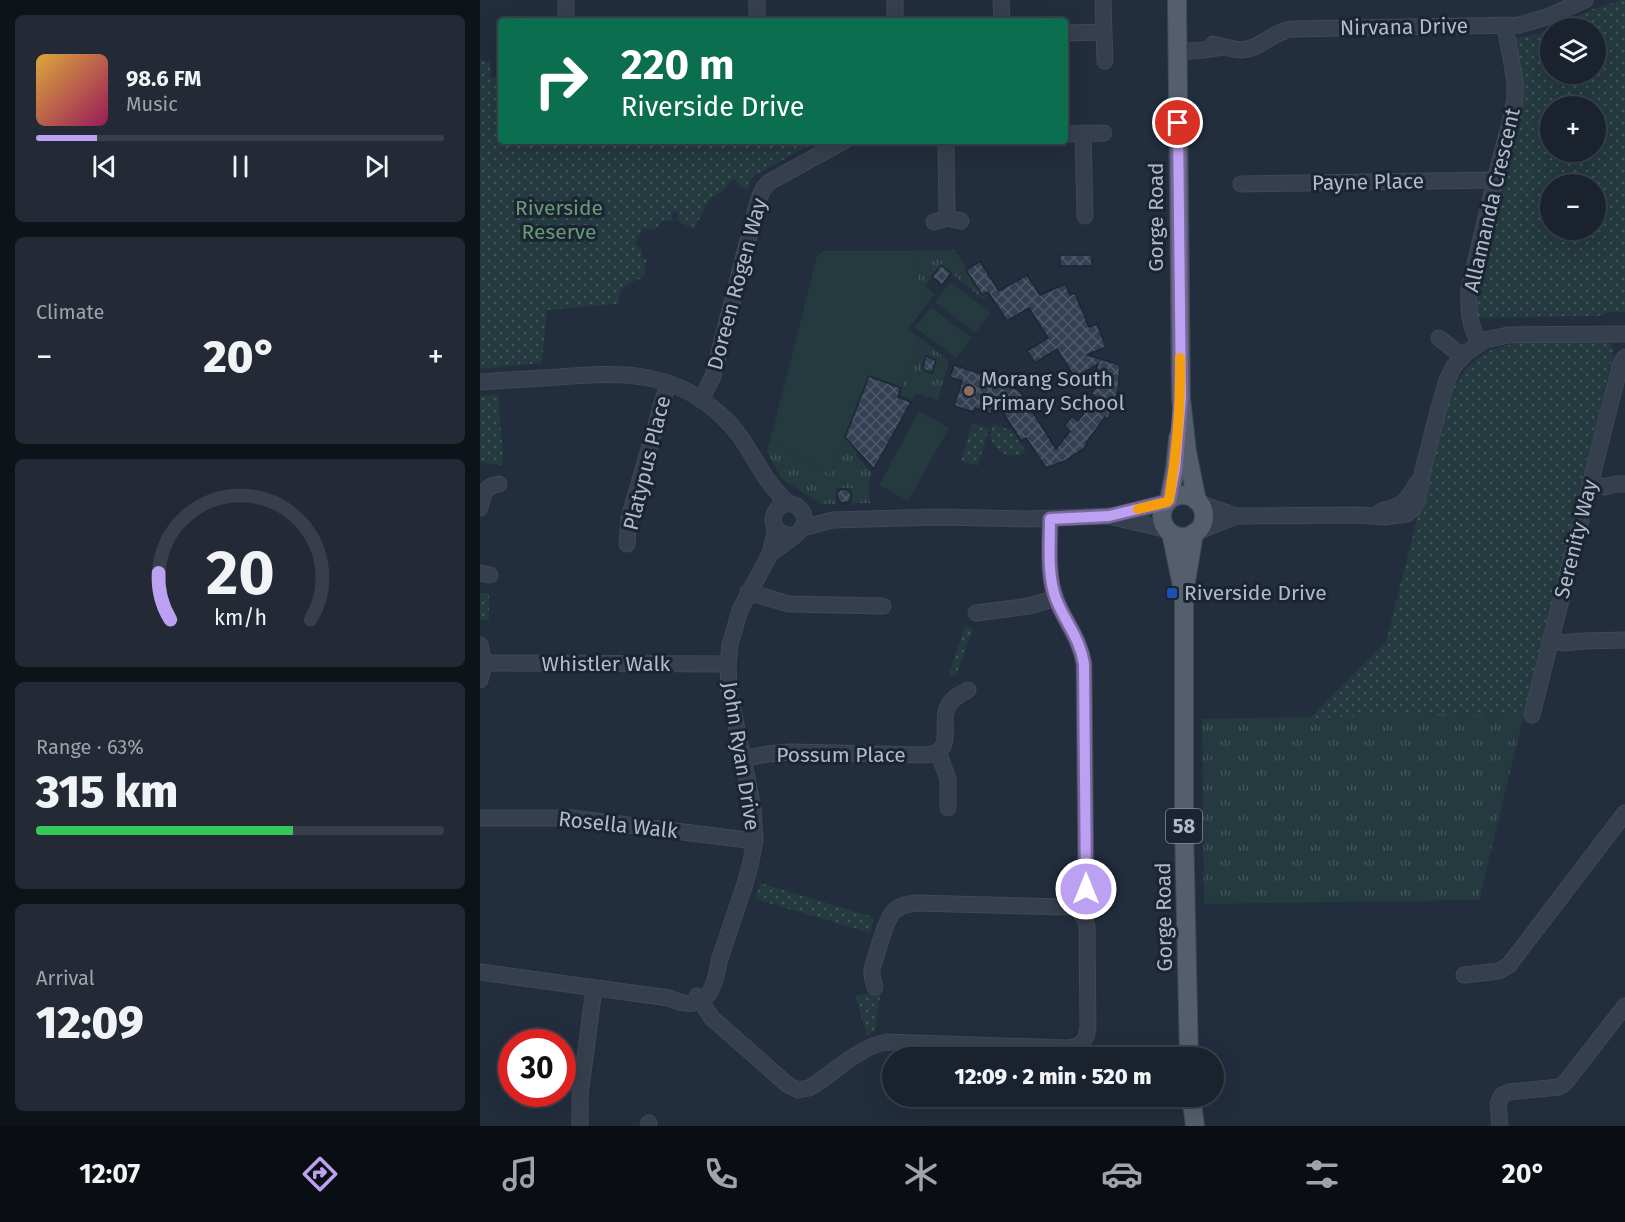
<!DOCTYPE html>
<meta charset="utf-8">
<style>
:root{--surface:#1a222e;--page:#232a36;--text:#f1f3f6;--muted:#9fa4aa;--line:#383f4a;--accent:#bca0f2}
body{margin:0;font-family:"Fira Sans",sans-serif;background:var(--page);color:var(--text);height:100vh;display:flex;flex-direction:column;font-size:22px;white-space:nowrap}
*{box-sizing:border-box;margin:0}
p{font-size:20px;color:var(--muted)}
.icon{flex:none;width:33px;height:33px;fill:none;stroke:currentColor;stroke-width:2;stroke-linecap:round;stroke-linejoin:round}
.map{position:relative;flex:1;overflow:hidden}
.side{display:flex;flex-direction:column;gap:15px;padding:15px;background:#0e1319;width:480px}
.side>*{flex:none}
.guide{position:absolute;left:18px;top:18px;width:570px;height:126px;border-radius:6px;box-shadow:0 6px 24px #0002,0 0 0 2px var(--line);background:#0b6e4f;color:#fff;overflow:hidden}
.buttons{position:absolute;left:1060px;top:18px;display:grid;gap:12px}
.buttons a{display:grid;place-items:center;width:66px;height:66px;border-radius:50%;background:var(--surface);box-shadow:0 6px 24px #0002,0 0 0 2px var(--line);font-size:30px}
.speed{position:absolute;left:18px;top:1029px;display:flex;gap:12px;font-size:30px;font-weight:700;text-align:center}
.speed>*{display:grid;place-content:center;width:78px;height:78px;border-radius:50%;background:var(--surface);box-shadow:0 6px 24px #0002,0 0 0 2px var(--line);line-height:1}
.speed .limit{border:9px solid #d22;background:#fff;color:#111}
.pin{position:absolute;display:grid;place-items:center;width:51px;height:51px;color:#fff;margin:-26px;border:3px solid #fff;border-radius:50%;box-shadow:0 2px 6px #0007}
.me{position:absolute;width:66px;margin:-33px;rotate:0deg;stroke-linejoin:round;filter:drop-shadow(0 0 4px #0008)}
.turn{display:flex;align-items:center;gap:21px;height:126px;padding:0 24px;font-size:27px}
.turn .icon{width:78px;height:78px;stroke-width:2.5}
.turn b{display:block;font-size:42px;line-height:51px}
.big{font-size:45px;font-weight:800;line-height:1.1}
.side .card{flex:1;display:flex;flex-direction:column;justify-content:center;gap:9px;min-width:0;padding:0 21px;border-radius:9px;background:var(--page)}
.side .dial{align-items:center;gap:0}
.dial svg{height:156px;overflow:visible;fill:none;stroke:var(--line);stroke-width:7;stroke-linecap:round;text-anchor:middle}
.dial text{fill:var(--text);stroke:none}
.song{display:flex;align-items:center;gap:18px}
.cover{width:72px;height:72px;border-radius:9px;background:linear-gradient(135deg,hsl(40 70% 55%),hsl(330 70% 35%))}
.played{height:6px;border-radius:3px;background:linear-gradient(90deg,var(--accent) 15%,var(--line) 15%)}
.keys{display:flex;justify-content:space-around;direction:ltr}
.heat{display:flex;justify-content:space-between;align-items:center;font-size:33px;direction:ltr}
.charge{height:9px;border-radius:4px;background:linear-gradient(90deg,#34c759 63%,var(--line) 0)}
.trip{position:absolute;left:402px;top:1047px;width:342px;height:60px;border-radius:30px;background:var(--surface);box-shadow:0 6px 24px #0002,0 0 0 2px var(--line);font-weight:800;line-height:60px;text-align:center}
.tabs{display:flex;height:96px;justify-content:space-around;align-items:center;background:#0a0e12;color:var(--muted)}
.tabs .icon{width:42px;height:42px}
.tabs .on{color:var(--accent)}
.tabs b{font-size:27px;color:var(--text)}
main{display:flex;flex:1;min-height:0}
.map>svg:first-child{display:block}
.grass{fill:url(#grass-tufts)}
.park{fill:url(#park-dots);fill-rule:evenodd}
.pitch{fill:#243a3e}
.building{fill:url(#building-cross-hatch);stroke:#1d2634;stroke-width:1.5}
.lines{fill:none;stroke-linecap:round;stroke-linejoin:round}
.minor-casing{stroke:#3f4856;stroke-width:17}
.major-casing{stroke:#3f4856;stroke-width:20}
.minor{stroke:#363f4d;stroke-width:15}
.major{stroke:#545e6d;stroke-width:18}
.route-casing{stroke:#7a689d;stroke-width:15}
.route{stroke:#bca0f2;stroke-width:10}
.slow{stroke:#f59e0b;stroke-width:10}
.education-dot{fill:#8d6e63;stroke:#1b2432;stroke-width:2}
.transit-dot{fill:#1a4fb4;stroke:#1b2432;stroke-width:2}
.labels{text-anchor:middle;stroke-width:6;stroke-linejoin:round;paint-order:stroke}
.shield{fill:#1b2432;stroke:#848d9c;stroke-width:1.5}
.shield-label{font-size:20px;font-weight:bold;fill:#b1bac9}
.street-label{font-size:21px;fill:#b1bac9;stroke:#1b2432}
.park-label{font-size:21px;fill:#679b75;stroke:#1b2432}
.poi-label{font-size:21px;fill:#b1bac9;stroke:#1b2432;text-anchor:start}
</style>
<main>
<section class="side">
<div class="card">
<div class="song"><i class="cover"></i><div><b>98.6 FM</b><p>Music</p></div></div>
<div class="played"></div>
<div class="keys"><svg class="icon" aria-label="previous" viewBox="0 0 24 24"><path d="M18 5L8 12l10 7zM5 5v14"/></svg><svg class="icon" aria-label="pause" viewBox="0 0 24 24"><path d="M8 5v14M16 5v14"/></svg><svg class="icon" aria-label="next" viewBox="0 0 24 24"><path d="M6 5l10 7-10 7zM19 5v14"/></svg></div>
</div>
<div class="card"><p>Climate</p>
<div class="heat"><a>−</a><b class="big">20°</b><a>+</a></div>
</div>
<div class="card dial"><svg viewBox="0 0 100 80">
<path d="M14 69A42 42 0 1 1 86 69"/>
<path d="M14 69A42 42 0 0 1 8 45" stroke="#bca0f2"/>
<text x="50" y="56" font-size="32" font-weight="700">20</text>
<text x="50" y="72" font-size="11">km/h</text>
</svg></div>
<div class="card"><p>Range · 63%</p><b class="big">315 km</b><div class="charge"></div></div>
<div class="card"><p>Arrival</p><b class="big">12:09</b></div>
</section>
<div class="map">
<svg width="1145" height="1126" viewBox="0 0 1145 1126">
<defs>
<pattern id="grass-tufts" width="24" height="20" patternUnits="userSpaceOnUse" patternTransform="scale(1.5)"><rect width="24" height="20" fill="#243a3e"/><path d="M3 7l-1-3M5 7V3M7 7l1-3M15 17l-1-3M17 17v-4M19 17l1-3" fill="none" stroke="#415459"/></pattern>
<pattern id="park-dots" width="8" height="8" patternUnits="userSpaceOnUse" patternTransform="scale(1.5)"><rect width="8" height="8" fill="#243a3e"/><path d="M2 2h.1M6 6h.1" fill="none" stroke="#415459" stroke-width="1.8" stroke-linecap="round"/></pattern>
<pattern id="building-cross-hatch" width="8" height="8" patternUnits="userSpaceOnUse" patternTransform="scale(1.5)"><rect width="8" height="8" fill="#344154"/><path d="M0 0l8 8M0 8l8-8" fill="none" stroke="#4f5a6b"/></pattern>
</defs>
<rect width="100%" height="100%" fill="#222d3d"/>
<g class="grass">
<path d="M 475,250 L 502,295 L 512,289 L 503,299 L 461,265 L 445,286 L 437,280 L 435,251 Z"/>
<path d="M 441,339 L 469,361 L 458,400 L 436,393 L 432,399 L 419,394 Z"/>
<path d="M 365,437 L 377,451 L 376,455 L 392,473 L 388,485 L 390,503 L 372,503 L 372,488 L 356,488 L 356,504 L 340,504 L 301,478 L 287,451 L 290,441 L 350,474 Z"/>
<path d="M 959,714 L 1044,715 L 999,900 L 724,904 L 722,719 Z"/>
</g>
<g class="park">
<path d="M 1141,0 L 1145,0 L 1145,312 L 1131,312 L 1118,316 L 995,318 L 995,295 L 1039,109 L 1034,39 L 1056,34 L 1071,29 L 1071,74 L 1116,74 L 1116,28 L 1072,28 L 1113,9 ZM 1071,106 L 1116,106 L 1116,152 L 1071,152 ZM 1071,184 L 1116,184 L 1116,230 L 1071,230 Z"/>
<path d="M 0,60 L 10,62 L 11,77 L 21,77 L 21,141 L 337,141 L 272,177 L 268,191 L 259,186 L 256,180 L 252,179 L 244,190 L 230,199 L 214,229 L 197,221 L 198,212 L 192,214 L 193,221 L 183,220 L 175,230 L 162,229 L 155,244 L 162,250 L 161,258 L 167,259 L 163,278 C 147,283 140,287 138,304 L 67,310 L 62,363 L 0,369 Z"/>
<path d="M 1121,341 L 1130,343 L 1133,349 L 1133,356 L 1044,715 L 959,714 L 830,718 L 906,642 L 968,395 C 994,350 1015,343 1065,342 C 1083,342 1102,341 1121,341 Z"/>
<path d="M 18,394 L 23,455 L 21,465 L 0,462 L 0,396 Z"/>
<path d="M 492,423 L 509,428 L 498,466 L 481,461 Z"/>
<path d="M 513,424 L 533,431 L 546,452 C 529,461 516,453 510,436 Z"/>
<rect x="0" y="593" width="9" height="27"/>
<path d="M 485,626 L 493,629 L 476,676 L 469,674 Z"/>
<path d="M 280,883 L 393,917 L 391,933 L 275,899 Z"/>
<path d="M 401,990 L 395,1031 L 387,1035 L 375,996 Z"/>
</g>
<g class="pitch">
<path d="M 343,251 L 435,251 L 437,280 L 455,294 L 428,329 L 441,339 L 421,388 L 389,376 L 350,474 L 290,441 L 337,256 Z"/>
<path d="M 470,282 L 511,313 L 495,333 L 455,302 Z"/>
<path d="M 451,307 L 491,338 L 476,358 L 435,327 Z"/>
<path d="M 439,411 L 469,428 L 428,501 L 399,485 Z"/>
</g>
<g class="building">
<rect x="580" y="255" width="32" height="11"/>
<path d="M 500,261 L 519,291 L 547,275 L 560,295 L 585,284 L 590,295 L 595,293 L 609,327 L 617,324 L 626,347 L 607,355 L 640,365 L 638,391 L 628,419 L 625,417 L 606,443 L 608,444 L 603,449 L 585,461 L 566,468 L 546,438 L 541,441 L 515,400 L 511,414 L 495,408 L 493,412 L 474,406 L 482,381 L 470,377 L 474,365 L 505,375 L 504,379 L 539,390 L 576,449 L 590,431 L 584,426 L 592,416 L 598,421 L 616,397 L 611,393 L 618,385 L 612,383 L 618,364 L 595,378 L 577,349 L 555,363 L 547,351 L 568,338 L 549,308 L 527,321 L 508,292 L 502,295 L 486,270 Z"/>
<path d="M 461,265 L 471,273 L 462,285 L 452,277 Z"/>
<path d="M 446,356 L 456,360 L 452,373 L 442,369 Z"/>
<path d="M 389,376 L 421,388 L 418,397 L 431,402 L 394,469 L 365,437 Z"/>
<circle cx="364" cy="496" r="7"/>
</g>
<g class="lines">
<g class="minor-casing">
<g id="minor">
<path d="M 86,0 L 86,21"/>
<path d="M 277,0 L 277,21"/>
<path d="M 415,0 L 415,21"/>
<path d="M 521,0 L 522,21"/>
<path d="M 624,32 L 625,61"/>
<path d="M 585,33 L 624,32 L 623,0"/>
<path d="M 733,44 C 743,46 752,50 762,50 C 781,49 793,31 812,29 L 1039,25 L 1067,17 L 1105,0"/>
<path d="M 697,52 L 723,50 L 743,47"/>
<path d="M 603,133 L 605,216"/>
<path d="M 585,134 L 624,133"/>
<path d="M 466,141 L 467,218"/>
<path d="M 761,184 L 1015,180"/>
<path d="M 454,222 L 468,218 L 481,221"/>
<path d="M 959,338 L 982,356"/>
<path d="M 1000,343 C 989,327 988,308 989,289 L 1015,180 L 1030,123 L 1035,98 L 1035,83 L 1032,64 L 1025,26"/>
<path d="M 0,382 C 26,380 52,379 78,377 C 142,372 196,370 245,419 C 265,438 272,458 287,479 C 293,488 301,496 308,504"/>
<path d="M 221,400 L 233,376 L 276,209 C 279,198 282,187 291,181 L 364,141"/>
<path d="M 1110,483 L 1125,487 L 1136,484 L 1145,484"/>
<path d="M 719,503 L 756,516"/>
<path d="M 0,508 C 3,496 4,486 19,484"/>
<path d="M 901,511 C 922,506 927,502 937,483"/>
<path d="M 632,516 L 687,502"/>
<path d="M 322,528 L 353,520 L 458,517 L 548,519 L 629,516 L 688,530"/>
<path d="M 716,532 L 756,516 L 881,515 L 904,517 L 927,514 L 933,509 L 937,502 L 943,470 L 958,411 L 967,380 L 974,366 L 986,353 L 1005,340 L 1028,335 L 1145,334"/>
<path d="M 147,544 L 149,518 L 188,383"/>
<path d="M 290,554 C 296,550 321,532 323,527 C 331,509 306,494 296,511 C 287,524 300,537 313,535"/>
<path d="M 0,573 L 10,575"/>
<path d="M 268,592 L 309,604 L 403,606"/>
<path d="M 496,613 L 549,606 L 576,598"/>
<path d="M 1070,640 L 1083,643 L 1102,641 L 1145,640"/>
<path d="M 0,645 L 4,663 L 0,680"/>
<path d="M 4,663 L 248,664"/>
<path d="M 1052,715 L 1129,409 L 1141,363 L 1145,357"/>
<path d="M 458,752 L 468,779 L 468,808"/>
<path d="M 263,759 L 287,754 L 310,752 L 446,755 C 476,752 460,727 467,709 C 470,699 479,695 488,690"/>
<path d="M 0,818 L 92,818 L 275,841"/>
<path d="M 0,972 L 189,998 C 225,1014 234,993 239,961 L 265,884 L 270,866 L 275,841 L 273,808 L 249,690 L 248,664 L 250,645 L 260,610 L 290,554 L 296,529"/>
<path d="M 984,975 L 1019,971 L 1029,965 L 1145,813"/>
<path d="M 395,987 L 392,976 L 392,968 C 397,955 405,920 414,911 C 420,905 428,904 436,903 L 586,907 C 598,904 605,896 606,884 L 604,664 C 600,639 585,622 576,599 C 567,575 570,545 570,519"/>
<path d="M 217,996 L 232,1018 L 308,1085 L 318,1090 L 329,1088 C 353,1074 378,1047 406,1042 L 586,1048 C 600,1048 606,1042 608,1028 L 607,927 L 605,920 L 596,903"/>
<path d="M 100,1126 L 100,1096 L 114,988"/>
<path d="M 168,1126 L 169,1123"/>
<path d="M 1020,1126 L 1018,1104 L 1022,1095 L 1029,1092 L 1079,1087 L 1085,1083 L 1145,1006"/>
</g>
</g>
<g class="major-casing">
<g id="major">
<path d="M 697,0 L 701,398 L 707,452 L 717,501"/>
<circle cx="703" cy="516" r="21"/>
<path d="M 689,500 L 695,469 L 698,438"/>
<path d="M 691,533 L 704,595 L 704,827 L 709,1058"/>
<path d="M 706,581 L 714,533"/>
<path d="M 711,1096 L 715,1126"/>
</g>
</g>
<use href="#minor" class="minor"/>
<use href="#major" class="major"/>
</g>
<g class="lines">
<g class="route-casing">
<path id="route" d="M 606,889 L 604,664 C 600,638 585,622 576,599 C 567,575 570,545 570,519 L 629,516 L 687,502 L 689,500 L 695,469 L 701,398 L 698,123"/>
</g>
<use href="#route" class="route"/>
<path class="slow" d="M 658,509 L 687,502 L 689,500 C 697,452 701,406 700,358"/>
</g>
<circle class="education-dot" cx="489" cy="391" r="6"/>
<rect class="transit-dot" x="686" y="587" width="12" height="12" rx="3"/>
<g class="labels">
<rect class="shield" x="686" y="809" width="36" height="34" rx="4.5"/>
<g class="shield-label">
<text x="704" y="833">58</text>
</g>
<g class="street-label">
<text transform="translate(924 27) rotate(-1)" y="7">Nirvana Drive</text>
<text transform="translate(888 182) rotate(-1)" y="7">Payne Place</text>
<text transform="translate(1012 200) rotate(-77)" y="7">Allamanda Crescent</text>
<text transform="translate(676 217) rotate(-90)" y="7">Gorge Road</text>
<text transform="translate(257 284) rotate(-75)" y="7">Doreen Rogen Way</text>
<text transform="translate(167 463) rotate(-76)" y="7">Platypus Place</text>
<text transform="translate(1096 539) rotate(-76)" y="7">Serenity Way</text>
<text x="126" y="671">Whistler Walk</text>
<text x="361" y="762">Possum Place</text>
<text transform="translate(261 756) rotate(81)" y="7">John Ryan Drive</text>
<text transform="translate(138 825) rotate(6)" y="7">Rosella Walk</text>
<text transform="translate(684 917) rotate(-91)" y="7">Gorge Road</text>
</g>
<g class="park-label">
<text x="79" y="215">Riverside<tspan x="79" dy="24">Reserve</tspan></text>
</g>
<g class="poi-label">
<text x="501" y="386">Morang South<tspan x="501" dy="24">Primary School</tspan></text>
<text x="704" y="600">Riverside Drive</text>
</g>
</g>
</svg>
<div class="buttons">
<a><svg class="icon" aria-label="layers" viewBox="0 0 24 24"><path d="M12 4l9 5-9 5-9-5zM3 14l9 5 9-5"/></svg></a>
<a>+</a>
<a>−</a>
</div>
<div class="speed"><div class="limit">30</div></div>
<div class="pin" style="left:698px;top:123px;background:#d93025"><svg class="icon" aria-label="arrive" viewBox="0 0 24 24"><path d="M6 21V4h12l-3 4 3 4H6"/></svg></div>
<svg class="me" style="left:606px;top:889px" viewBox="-20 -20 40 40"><circle r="17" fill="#bca0f2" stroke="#fff" stroke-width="3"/><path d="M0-11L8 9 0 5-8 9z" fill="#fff"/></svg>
<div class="trip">12:09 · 2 min · 520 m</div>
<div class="guide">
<div class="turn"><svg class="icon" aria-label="right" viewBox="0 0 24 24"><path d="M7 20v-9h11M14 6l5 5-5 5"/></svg><div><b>220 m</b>Riverside Drive</div></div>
</div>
</div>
</main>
<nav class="tabs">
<b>12:07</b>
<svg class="icon on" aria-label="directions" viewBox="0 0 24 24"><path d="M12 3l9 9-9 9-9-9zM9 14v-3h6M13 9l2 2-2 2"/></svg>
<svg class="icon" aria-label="music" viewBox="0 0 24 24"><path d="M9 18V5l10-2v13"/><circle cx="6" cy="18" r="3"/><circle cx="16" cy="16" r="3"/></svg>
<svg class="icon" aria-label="phone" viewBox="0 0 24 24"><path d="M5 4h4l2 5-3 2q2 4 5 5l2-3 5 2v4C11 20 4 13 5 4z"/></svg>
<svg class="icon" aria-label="climate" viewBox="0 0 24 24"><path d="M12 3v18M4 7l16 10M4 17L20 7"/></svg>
<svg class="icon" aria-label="car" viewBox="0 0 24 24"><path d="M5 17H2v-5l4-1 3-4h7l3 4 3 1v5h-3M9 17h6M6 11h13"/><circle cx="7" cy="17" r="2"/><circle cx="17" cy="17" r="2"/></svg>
<svg class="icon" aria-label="filters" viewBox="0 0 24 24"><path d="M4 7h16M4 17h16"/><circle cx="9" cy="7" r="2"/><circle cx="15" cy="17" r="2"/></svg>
<b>20°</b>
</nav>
